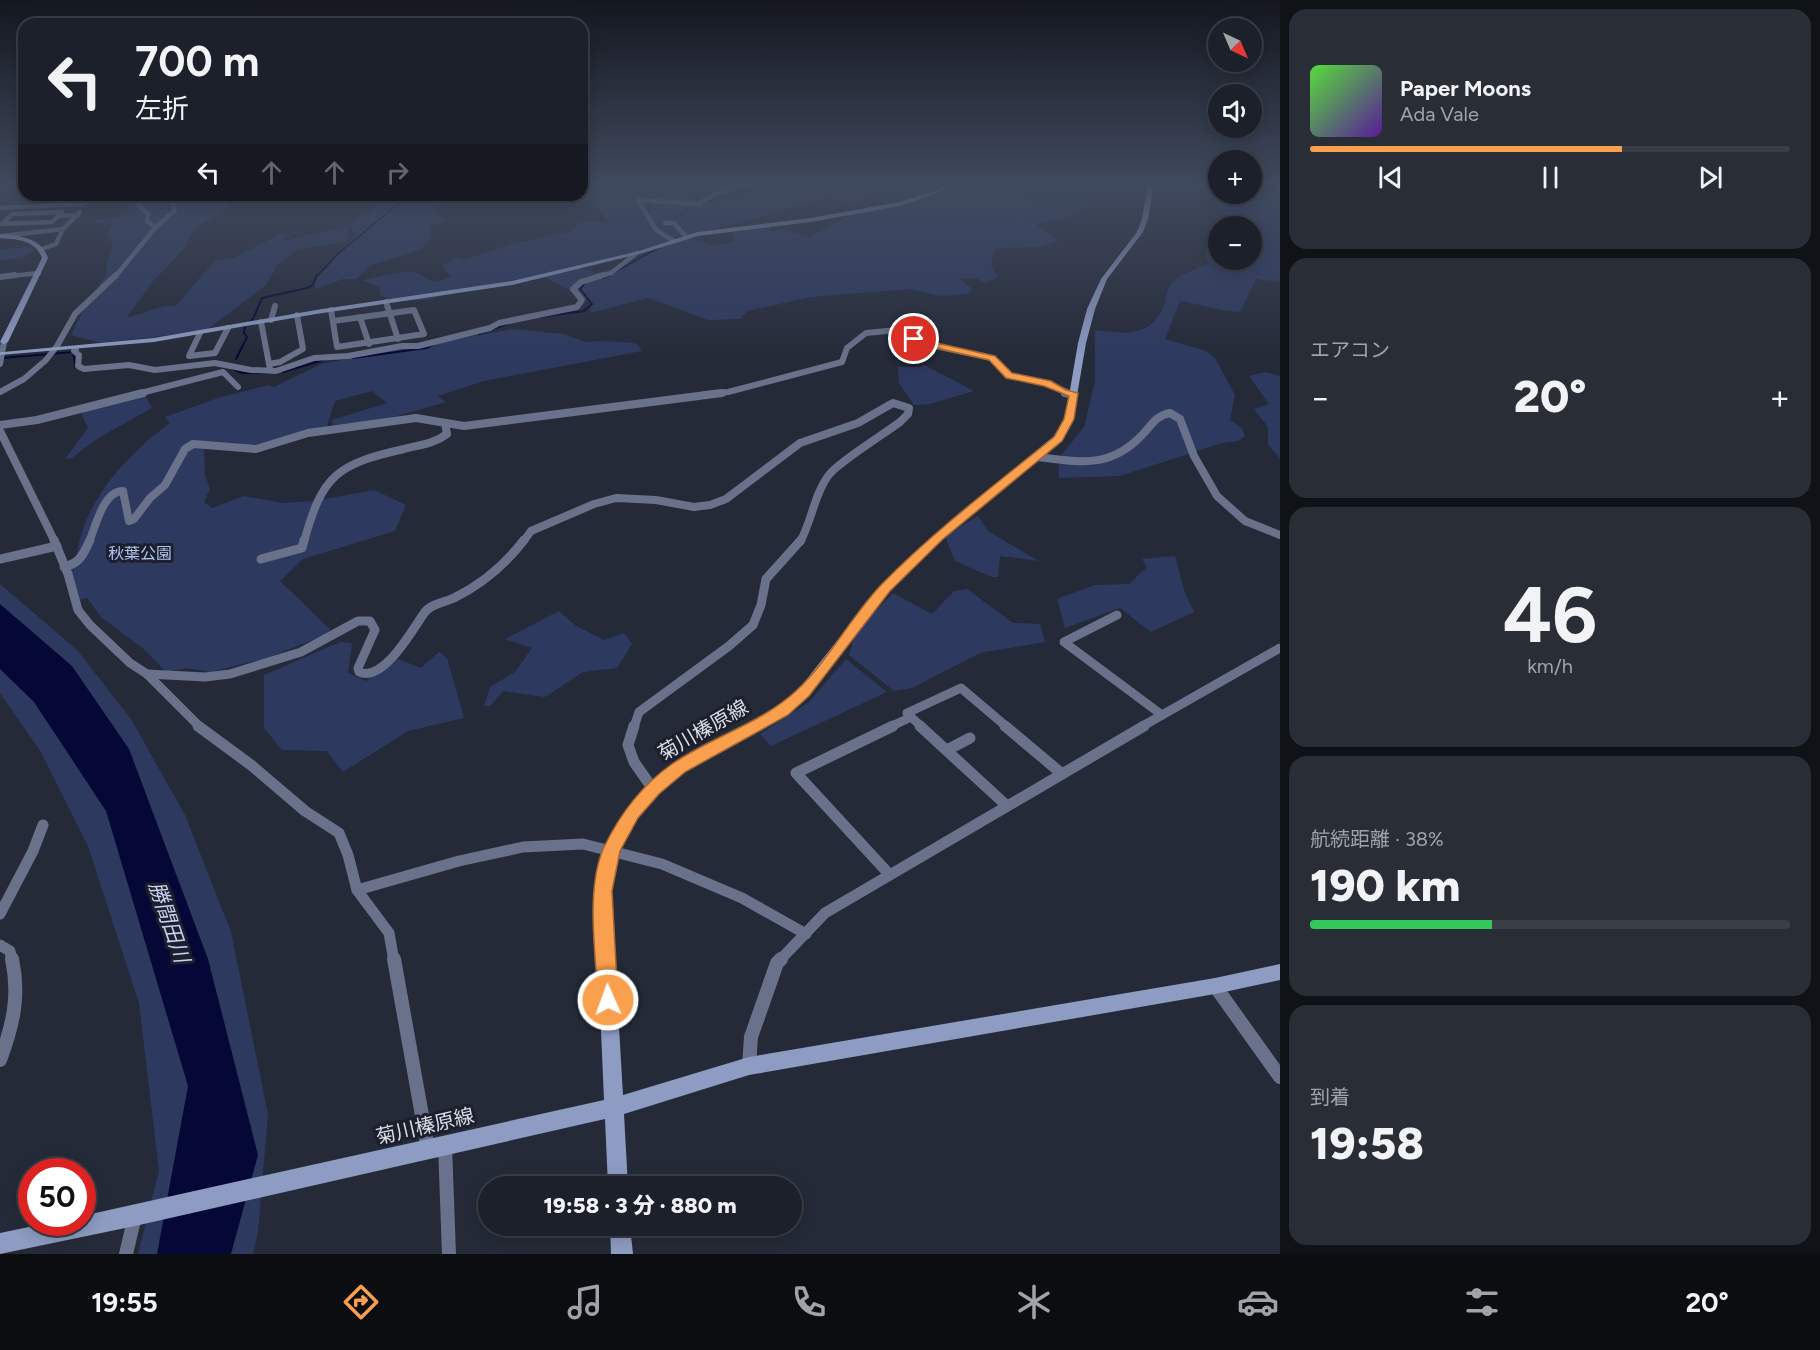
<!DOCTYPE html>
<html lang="ja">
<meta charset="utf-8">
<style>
:root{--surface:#1c202a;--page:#292d36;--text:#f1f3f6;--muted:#a0a3a8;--line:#3a3e47;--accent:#f99f4d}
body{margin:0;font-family:Figtree,"Noto Sans JP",sans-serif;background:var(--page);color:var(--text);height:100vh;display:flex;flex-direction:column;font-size:22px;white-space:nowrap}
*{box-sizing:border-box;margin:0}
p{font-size:20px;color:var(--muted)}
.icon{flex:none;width:33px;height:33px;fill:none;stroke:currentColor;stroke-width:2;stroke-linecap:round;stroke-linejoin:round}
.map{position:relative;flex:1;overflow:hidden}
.side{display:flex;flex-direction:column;gap:9px;padding:9px;background:#0f1217;width:540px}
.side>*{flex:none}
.hud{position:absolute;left:18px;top:18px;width:570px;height:183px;border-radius:18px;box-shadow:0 3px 15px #0003,0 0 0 2px var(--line);background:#1c202a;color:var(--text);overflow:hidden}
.needle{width:39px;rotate:136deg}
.controls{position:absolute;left:1208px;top:18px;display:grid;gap:12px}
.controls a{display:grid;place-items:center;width:54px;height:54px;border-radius:50%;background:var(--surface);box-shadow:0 3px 15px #0003,0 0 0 2px var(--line);font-size:30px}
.speed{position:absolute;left:18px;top:1158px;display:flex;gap:12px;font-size:30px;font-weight:700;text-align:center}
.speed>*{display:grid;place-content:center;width:78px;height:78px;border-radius:50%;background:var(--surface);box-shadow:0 3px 15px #0003,0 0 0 2px var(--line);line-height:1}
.speed .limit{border:9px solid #d22;background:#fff;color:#111}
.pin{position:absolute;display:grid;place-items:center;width:51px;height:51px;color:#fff;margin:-26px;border:3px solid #fff;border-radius:50%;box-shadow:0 2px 6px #0007}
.me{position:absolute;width:66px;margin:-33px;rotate:358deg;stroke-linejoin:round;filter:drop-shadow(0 0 4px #0008)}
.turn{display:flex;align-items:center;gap:21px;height:126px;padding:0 18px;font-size:27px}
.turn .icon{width:78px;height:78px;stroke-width:2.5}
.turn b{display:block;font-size:42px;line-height:51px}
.lanes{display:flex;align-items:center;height:57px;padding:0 18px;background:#0003;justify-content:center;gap:30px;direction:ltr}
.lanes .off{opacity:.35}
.big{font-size:45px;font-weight:800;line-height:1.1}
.side .widget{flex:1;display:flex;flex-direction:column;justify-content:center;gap:9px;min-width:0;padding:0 21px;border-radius:18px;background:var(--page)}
.side .dial{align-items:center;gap:0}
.dial b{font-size:78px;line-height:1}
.song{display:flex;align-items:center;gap:18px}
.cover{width:72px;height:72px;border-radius:9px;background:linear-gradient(135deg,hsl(110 70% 55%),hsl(270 70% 35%))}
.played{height:6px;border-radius:3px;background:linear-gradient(90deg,var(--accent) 65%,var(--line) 65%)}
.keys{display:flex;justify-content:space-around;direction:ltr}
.heat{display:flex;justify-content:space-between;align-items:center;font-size:33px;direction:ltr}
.charge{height:9px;border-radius:4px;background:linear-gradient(90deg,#34c759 38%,var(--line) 0)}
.trip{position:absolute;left:478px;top:1176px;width:324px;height:60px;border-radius:30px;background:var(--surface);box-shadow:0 3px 15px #0003,0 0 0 2px var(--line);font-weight:800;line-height:60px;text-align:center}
.menu{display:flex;height:96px;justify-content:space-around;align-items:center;background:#0b0d11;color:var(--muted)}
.menu .icon{width:42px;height:42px}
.menu .on{color:var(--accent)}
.menu b{font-size:27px;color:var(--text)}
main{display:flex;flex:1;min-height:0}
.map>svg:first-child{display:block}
.green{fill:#2e3960;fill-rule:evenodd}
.water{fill:#050836}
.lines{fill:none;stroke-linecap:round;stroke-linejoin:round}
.stream-far1{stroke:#050836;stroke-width:1.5}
.stream{stroke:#050836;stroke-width:2}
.street-far5{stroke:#6a728b;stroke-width:4.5}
.street-far4{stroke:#6a728b;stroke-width:6}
.street-far3{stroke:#6a728b;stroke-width:8}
.street-far2{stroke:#6a728b;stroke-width:9}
.street-far1{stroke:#6a728b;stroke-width:11}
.street{stroke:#6a728b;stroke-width:14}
.secondary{fill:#8e9bc2;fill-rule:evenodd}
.route{fill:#f99f4d;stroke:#a26732;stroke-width:1.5}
.labels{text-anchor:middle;stroke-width:6;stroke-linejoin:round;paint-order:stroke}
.park-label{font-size:16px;fill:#b1c1f1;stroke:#1c202d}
.near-street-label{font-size:20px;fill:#dcdfe8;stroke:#1c202d}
.near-water-label{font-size:21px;font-style:italic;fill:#c8d3f4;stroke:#1c202d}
</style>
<main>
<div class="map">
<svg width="1280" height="1254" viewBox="0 0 1280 1254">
<rect width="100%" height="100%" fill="#252a38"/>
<g class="green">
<path d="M 583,183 L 655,183 L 647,197 L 648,223 L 656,228 L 650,222 L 651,199 L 659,183 L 700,203 L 670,219 C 683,217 693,208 705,204 C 728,198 753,196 776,189 L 776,183 L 823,183 L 827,192 L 829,189 L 856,185 L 856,183 L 873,183 L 878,190 C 870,195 860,204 849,203 C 840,202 836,195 825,198 L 825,194 L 822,198 L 744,222 L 673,238 L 677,241 L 686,237 L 715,246 L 734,242 L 732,232 L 770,227 L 770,232 L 783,229 L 810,237 L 847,216 L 941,191 L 949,183 L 1033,183 L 1023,196 L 1032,202 L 1089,201 L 1090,208 L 1064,218 L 1035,224 L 1059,240 L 1041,247 L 995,248 L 991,264 L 998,277 L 985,283 L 976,278 L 960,279 L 973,290 L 968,294 L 941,296 L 910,289 L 811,297 L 747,311 L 740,319 L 708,320 L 648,298 L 590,313 L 591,302 L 543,276 L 469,289 L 427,300 L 393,301 L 380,295 L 380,287 L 362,280 C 377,278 396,271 410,272 C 428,273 429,290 450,276 L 442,265 L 459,257 L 464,260 L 512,244 L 573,231 L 579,222 L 609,222 L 598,207 L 584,205 L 586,196 L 582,195 ZM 661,248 L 629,264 L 597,273 L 581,268 Z"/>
<path d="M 1169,183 L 1206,183 L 1218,187 L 1218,194 L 1251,194 L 1251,187 L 1253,190 L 1268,195 L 1274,193 L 1275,187 L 1280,186 L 1280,282 L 1256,279 L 1240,312 C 1219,311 1200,304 1180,301 L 1165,339 L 1206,351 L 1215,358 L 1235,395 L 1230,420 L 1242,428 L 1245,436 L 1238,441 L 1222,443 L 1120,476 L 1059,478 L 1058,459 L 1084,427 L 1095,381 L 1095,330 C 1119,333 1145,338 1160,314 C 1165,307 1165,295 1169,287 C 1174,276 1198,268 1209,264 L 1205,255 L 1206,247 L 1218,241 L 1218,260 L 1251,260 L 1251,226 L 1240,226 C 1239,224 1206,197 1202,195 C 1192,189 1179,188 1169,183 Z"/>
<path d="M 118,195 L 225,195 L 230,207 L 195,228 L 185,248 L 154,280 L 127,317 C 143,315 161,303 176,306 L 215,260 L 234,258 L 277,236 L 311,228 L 283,237 L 283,241 L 349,225 L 348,242 L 298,249 L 277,265 L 266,285 L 205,331 L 101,343 L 71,335 L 86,305 L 106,275 L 107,262 L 113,244 L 107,235 L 114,223 L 94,223 L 97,219 L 123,216 L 131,211 L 123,204 L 117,203 Z"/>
<path d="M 354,195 L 464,195 L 459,200 L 431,208 L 441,218 L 447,220 L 430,227 L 432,238 L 419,250 L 369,266 L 356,279 L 343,279 L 316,289 L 314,282 L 355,236 L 351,225 L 376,207 L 351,197 Z"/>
<path d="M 33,246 L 35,250 L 22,258 L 0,261 L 0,250 Z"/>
<path d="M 513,329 L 564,334 L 585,342 L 605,341 L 633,343 L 637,344 L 642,351 L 484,381 L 438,396 L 446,402 L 383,420 L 333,425 L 332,420 L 387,403 L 372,391 L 335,401 L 327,426 L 270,444 L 204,447 L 205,475 L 210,489 L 204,502 L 212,508 L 244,496 L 283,503 L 313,501 L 374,490 L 406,505 L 395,531 L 303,559 L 280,581 L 331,630 L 322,636 L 267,658 L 210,672 L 187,668 L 166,672 L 145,650 L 101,617 L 87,598 L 75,601 L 64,567 L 76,563 C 80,505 125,456 170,423 L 165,417 L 218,398 L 269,385 L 274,387 L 321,364 Z"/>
<path d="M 924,365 L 974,391 L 930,404 L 914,405 L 899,383 L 898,367 L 920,367 Z"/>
<path d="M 1265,372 L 1280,376 L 1280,458 L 1268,445 L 1268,427 L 1254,409 L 1269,404 L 1249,376 Z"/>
<path d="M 145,395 L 152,408 L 95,440 L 72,458 L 65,459 L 88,428 L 80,411 Z"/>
<path d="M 978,516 L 988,531 L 1039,561 L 1000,556 L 998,577 L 992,577 L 955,561 L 945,536 Z"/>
<path d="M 1175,556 L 1185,593 L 1194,612 L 1151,632 L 1120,608 L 1065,628 L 1057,599 L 1095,585 L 1129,584 L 1147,567 L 1142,559 Z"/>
<path d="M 0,584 L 77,650 L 131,719 L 185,815 L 231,932 L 268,1114 L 258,1232 L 253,1254 L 138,1254 L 159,1171 L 139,1003 L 88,846 L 41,752 L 0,693 Z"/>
<path d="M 967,589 L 1013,623 L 1040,624 L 1045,642 L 980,653 L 912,688 L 894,691 L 849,655 L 856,631 L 893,593 L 932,614 L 954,591 Z"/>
<path d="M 559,611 L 575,625 L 604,640 L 624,633 L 632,644 L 617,668 L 583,672 L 545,697 L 503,691 L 490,706 L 484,706 L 490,687 L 515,672 L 532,648 L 505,639 Z"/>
<path d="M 340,642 L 352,643 L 348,673 L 366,681 L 398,659 L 421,668 L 439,652 L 447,658 L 464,718 L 408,731 L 343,772 L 327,751 L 282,750 L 264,728 L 264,675 Z"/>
<path d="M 846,659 L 887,692 L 771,746 L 760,734 L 809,702 Z"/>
</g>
<path class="water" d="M 0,604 L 72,666 L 129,749 L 208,959 L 258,1155 L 231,1254 L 157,1254 L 188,1086 L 106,811 L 34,702 L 0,669 Z"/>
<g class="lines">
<g class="stream-far1">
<path d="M 316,277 L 339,253 L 409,195"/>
<path d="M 606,277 L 660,247"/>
</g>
<g class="stream">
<path d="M 603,278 L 610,275"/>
<path d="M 540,317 L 584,311 L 592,304 L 580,289 L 585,283"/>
<path d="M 479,334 L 507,324"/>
<path d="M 2,358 L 73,352 L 76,368"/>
<path d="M 353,358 L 426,348 L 435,344"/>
<path d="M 236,359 L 247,337 L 244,333 L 245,326 L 253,319 L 262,298 L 307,288 L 313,285 L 317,275"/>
<path d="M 233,369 L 242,373 L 274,373"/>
<path d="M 283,372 L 323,360"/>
</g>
<g class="street-far5">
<path d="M 128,195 L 148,214 L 147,221 L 154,226"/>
<path d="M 0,208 L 82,204 L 101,195"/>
<path d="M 62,212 L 52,222 L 2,224 L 12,214 Z"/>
<path d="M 58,216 L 78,215"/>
<path d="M 665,223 L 674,223 L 686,237"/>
<path d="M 2,236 L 63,229"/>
<path d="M 674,241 L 656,230 L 638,200 L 698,204 L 717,193 L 751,183"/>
<path d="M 42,249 L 56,244 L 63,229 L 80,212"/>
<path d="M 1,277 L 39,273"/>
<path d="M 115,277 L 155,228 L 174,211 L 175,208 L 170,198 L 172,195"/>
<path d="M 598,277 L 611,273 L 637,253"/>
</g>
<g class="street-far4">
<path d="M 0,277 L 15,275"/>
<path d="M 386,302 L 398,339"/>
<path d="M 331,310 L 337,347 L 424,334 L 414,310 L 333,321"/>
<path d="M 360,317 L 369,344"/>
<path d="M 271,320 L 275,306"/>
<path d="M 261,322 L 270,369"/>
<path d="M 200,333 L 189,356 L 215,353 L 228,328"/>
<path d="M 76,349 L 74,351 L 79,355 L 78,366 L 84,369 L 129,365 L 155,370 L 215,363 L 251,370 L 276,371 L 314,358 L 348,356 L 402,346 L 418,346 L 490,328 L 499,323 L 577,307 L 582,300 L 573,289 L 581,282 L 603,275"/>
<path d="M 0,364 L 4,342"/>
<path d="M 269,364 L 280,362 L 303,349 L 297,315"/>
<path d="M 0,392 L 24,379 L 46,360 L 57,346 L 75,314 L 116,275"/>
<path d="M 137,394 L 223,372 L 238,387"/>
<path d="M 705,394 L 728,392 L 842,362 L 847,348 L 866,333 L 897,330 L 930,345 L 992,358 L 1009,376 L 1047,383 L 1071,394"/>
</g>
<g class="street-far3">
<path d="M 1065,393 L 1074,395"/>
<path d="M 0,425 L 37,420 L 143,393"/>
<path d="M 0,431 L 55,542"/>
<path d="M 1038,457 C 1080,462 1110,469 1142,435 C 1152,425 1155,416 1170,413 L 1180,419 L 1194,456 L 1217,496 L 1245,521 L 1280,535"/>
<path d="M 89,542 C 96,526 103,491 123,491 L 129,521 L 134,519 L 150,498 L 165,485 L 185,449 L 193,444 L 256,449 L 308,433 L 416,418 L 464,426 L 722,393"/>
<path d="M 304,542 C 322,475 337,464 404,449 C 419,445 434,444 447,434 L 445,423"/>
<path d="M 523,542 L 531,531 L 594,504 L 616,498 L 656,500 L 694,507 L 710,505 L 726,499 L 800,443 L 858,423 L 893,403 L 909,408 L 908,414 L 900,422 C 884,434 837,463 828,476 C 814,495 812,521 800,542"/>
</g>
<g class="street-far2">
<path d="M 54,540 L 68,574 L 78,610 L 90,625 L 130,663 L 147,674 L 200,727"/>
<path d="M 0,559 L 57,546"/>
<path d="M 261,559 L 302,548 L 304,540"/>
<path d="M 64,567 C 80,563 83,555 90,540"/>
<path d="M 1117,615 L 1064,642 L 1162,715"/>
<path d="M 147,674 L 205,677 L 230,674 L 301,652 L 358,621 L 370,621 L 375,630 L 358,668 L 359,672 C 384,683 413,628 425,612 C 431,604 445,602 454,598 C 482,584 505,565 524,540"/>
<path d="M 910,716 L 907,713 L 961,688 L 1007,727"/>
<path d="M 634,727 L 639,712 L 729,646 L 753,625 L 761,605 L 766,579 L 801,540"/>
<path d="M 890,727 L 911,717 L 922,727"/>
<path d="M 1141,727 L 1280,648"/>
</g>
<g class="street-far1">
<path d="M 198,726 L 251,765 L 305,811 L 339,833 L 348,855 L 357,890 L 389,933 L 394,961"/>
<path d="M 634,726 L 628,745 L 634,762 L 653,789"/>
<path d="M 920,726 L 1006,805"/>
<path d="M 1005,726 L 1061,773"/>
<path d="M 947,750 L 970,738"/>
<path d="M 889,874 L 796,773 L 893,726"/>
<path d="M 357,890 L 459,861 L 523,847 L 583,844 L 662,864 L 742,898 L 806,934"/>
<path d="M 0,914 L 33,851 L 43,825"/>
<path d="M 0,945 L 10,951 L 12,961"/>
<path d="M 779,961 L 825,913 L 1144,726"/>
</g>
<g class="street">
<path d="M 394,959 L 428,1149"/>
<path d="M 1215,986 L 1280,1077"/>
<path d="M 0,1060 C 13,1025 20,996 12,959"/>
<path d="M 749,1066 L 751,1037 L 777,963 L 781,959"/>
<path d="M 445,1145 L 449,1254"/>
<path d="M 126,1254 L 135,1216"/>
</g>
<g class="secondary">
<path d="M 946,183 L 952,183 L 941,192 L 900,206 L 811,222 L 698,236 L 643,253 L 512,285 L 316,314 L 154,342 L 0,355 L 0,352 L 3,352 L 154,338 L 316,310 L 512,281 L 639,251 L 697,232 L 811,218 L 899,202 L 937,190 Z"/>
<path d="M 1143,183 L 1149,183 L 1153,189 L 1148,219 L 1143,232 L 1107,279 L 1095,309 L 1086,343 L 1073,419 L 1061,440 L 943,539 L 889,591 L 809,695 L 788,714 L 684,772 L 658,793 L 637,817 L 620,851 L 611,891 L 623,1095 L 749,1057 L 1215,978 L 1280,964 L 1280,980 L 1215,994 L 749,1075 L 624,1114 L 628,1186 L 608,1186 L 605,1119 L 135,1226 L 0,1254 L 0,1233 L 53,1222 L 82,1222 L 82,1216 L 604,1100 L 595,891 L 604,850 L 627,809 L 648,785 L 674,764 L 778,708 L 799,689 L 881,585 L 935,535 L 1054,436 L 1065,419 L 1078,343 L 1087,309 L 1101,279 L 1137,232 L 1142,219 L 1147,189 Z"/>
<path d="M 0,234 C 19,236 41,237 48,258 L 8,342 L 4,344 L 0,342 L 42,258 C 36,240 16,239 0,238 Z"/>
<path d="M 610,1226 L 630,1226 L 633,1254 L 611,1254 Z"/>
</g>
</g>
<linearGradient id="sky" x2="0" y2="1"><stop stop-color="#14171f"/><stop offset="0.51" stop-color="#404a5e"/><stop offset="1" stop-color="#404a5e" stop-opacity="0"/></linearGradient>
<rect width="1280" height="359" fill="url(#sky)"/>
<path class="route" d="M 914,336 L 932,342 L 995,356 L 1012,373 L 1051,381 L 1066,390 L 1078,393 L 1074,419 L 1062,441 L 943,539 L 890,591 L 809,696 L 788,715 L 685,772 L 659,794 L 638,818 L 620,851 L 612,891 L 618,1000 L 615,1007 L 608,1010 L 601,1007 L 598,1000 C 596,955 585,889 604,847 C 620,814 642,785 672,764 C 712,736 761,724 797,690 C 830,659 851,616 882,584 C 935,530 996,484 1054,437 L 1064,419 L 1069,396 L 1044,386 L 1006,378 L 989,360 L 927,346 L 911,340 L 911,337 Z"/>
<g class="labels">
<g class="park-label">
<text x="140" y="559">秋葉公園</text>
</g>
<g class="near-street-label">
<text transform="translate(703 730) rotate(-30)" y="7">菊川榛原線</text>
<text transform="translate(425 1126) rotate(-13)" y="7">菊川榛原線</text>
</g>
<g class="near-water-label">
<text transform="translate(169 922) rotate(71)" y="7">勝間田川</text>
</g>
</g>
</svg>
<div class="controls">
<a><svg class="needle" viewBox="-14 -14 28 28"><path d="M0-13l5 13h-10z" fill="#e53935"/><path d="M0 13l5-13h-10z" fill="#a0a3a8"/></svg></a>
<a><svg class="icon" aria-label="sound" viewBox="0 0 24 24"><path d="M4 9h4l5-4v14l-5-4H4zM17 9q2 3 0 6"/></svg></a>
<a>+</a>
<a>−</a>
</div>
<div class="speed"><div class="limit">50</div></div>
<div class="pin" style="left:914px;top:339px;background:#d93025"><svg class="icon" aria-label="arrive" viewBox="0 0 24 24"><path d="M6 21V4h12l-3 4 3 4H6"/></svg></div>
<svg class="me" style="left:608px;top:1000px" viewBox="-20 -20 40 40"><circle r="17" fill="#f99f4d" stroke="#fff" stroke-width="3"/><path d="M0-11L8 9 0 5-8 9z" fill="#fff"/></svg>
<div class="trip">19:58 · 3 分 · 880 m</div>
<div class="hud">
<div class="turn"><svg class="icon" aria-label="left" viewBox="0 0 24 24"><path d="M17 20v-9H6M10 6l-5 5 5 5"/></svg><div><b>700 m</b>左折</div></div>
<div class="lanes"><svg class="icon" aria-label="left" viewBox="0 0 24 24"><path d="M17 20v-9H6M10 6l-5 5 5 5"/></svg><svg class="icon off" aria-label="ahead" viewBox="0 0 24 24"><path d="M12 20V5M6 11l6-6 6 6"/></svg><svg class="icon off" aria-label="ahead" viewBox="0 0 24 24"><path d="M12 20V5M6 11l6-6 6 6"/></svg><svg class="icon off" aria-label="right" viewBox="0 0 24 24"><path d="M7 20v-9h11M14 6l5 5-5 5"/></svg></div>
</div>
</div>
<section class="side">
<div class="widget">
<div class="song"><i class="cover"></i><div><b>Paper Moons</b><p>Ada Vale</p></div></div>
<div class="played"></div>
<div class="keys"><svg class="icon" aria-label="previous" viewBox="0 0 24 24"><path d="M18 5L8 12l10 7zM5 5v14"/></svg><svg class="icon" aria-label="pause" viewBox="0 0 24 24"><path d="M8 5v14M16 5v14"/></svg><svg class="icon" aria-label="next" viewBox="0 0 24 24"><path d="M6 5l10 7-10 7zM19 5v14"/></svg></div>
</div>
<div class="widget"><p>エアコン</p>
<div class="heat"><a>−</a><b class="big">20°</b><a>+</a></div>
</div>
<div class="widget dial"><b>46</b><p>km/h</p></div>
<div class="widget"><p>航続距離 · 38%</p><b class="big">190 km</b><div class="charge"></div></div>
<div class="widget"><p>到着</p><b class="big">19:58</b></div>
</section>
</main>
<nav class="menu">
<b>19:55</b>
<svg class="icon on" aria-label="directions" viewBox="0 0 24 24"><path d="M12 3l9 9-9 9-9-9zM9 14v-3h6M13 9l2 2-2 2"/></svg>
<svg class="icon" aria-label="music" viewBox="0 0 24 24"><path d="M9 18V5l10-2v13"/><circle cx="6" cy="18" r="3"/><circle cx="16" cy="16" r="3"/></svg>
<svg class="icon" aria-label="phone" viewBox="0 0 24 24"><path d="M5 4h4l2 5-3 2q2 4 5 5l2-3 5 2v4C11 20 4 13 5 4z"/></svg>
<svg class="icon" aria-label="climate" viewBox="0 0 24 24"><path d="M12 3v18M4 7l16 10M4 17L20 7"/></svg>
<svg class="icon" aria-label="car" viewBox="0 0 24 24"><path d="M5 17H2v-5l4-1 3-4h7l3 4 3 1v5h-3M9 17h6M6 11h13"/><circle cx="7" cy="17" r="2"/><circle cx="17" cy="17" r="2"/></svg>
<svg class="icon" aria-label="filters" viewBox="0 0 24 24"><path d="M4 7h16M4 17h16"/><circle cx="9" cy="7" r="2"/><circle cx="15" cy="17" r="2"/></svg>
<b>20°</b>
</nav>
